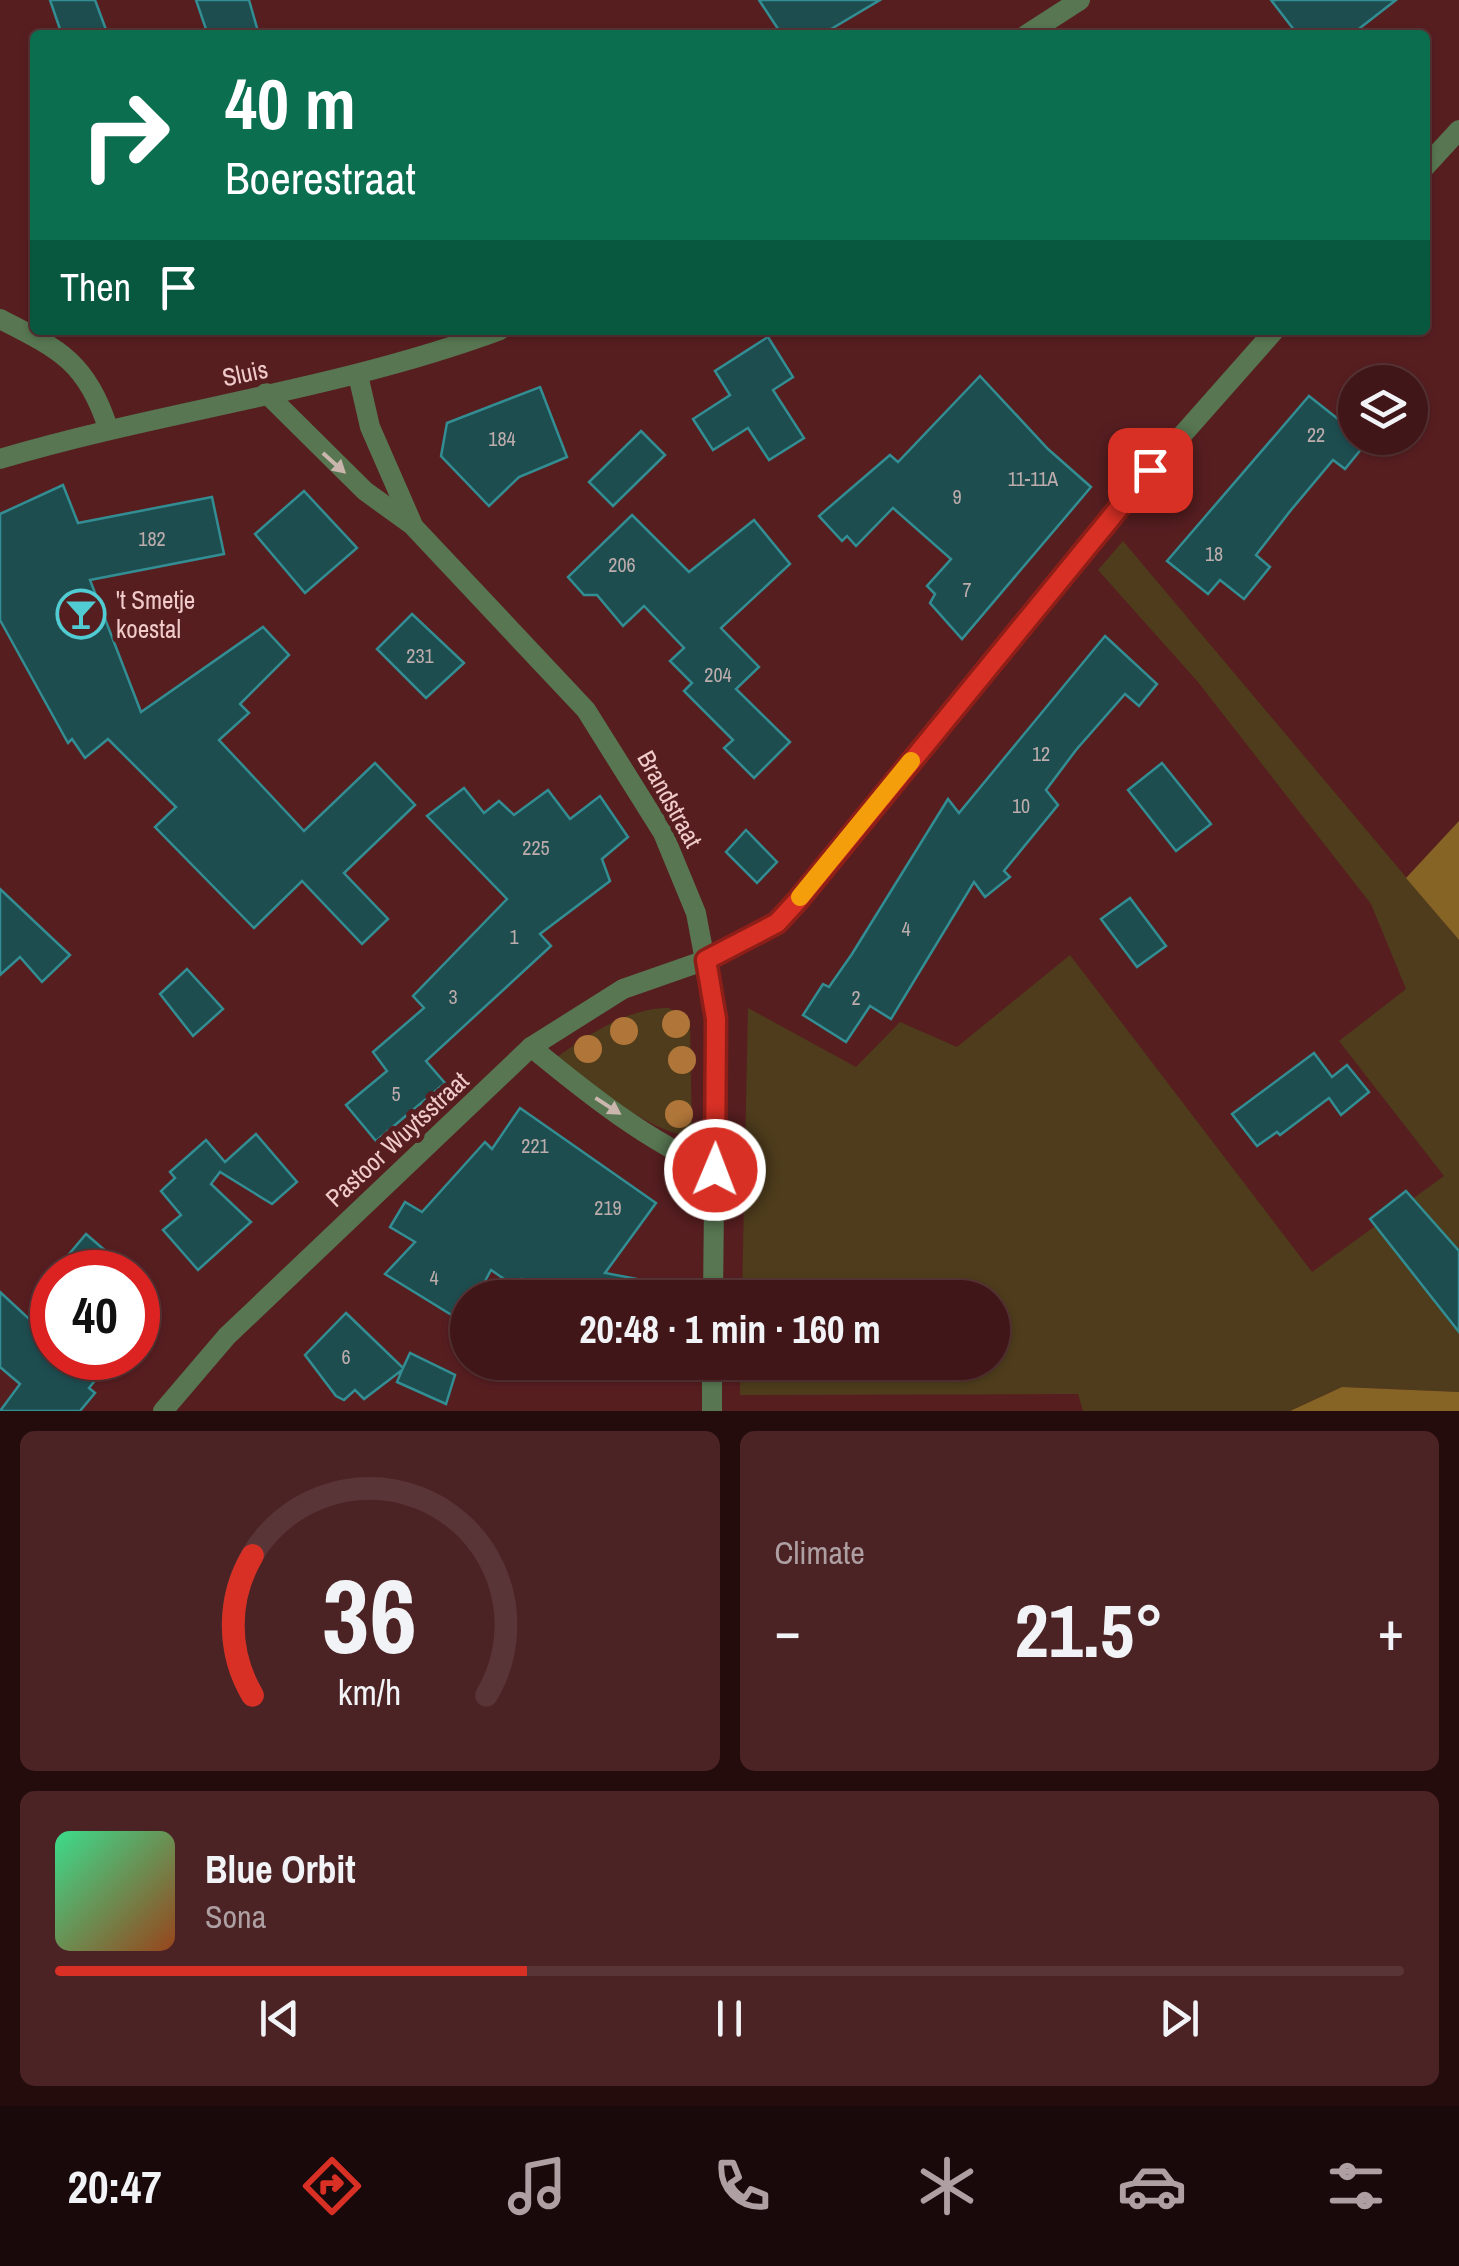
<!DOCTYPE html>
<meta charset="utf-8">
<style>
:root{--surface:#411618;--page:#4c2325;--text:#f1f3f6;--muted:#ae9fa2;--line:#5a3537;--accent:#d93025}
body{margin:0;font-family:"Archivo Narrow",sans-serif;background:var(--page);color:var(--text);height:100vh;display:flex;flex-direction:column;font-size:38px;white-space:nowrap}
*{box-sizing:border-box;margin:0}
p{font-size:32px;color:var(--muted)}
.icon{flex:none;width:55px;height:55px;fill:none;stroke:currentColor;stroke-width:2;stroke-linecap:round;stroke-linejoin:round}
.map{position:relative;height:1411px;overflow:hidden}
.drawer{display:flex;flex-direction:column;gap:20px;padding:20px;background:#240c0d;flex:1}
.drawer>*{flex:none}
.banner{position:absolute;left:30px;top:30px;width:1400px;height:305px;border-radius:10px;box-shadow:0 2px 8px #0004,0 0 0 2px var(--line);background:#0b6e4f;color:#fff;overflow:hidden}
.tools{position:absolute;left:1338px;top:365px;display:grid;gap:20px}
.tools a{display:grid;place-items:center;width:90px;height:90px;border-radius:50%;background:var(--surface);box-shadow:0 2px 8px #0004,0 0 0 2px var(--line);font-size:50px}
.speed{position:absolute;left:30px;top:1250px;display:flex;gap:20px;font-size:50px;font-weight:700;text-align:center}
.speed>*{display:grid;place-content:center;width:130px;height:130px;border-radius:50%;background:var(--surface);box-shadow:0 2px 8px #0004,0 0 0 2px var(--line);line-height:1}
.speed .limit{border:15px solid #d22;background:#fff;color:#111}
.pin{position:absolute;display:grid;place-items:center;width:85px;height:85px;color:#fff;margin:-42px;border-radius:20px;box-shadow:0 5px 15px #0006}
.me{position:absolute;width:110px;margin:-55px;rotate:1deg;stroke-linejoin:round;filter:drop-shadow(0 0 8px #0008)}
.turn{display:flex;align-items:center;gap:35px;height:210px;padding:0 30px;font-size:45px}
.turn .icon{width:130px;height:130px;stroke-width:2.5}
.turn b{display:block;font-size:70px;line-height:85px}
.then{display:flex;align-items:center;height:95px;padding:0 30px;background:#0003;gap:20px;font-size:38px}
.big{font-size:75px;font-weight:700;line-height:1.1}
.drawer .widget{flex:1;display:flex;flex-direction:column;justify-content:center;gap:15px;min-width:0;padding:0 35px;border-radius:15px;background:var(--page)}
.drawer .dial{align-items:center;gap:0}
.dial svg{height:260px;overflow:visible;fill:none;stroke:var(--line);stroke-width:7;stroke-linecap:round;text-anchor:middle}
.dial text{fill:var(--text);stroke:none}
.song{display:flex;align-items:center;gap:30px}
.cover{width:120px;height:120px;border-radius:15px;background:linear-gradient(135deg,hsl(150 70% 55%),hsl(20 70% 35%))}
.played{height:10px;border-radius:5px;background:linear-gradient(90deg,var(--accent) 35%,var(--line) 35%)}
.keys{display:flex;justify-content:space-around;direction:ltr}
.heat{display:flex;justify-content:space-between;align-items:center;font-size:55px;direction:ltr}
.drawer .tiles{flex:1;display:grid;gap:20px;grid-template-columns:1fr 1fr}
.widget:last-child{grid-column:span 2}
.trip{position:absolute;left:450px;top:1280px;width:560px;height:100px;border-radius:50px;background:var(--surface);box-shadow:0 2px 8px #0004,0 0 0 2px var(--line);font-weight:700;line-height:100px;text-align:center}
.menu{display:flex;height:160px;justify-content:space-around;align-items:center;background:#1a090a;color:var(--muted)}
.menu .icon{width:70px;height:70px}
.menu .active{color:var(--accent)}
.menu b{font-size:45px;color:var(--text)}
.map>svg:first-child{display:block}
.green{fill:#4e3c1c}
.forest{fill:#856426}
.building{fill:#1e4d50;stroke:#328e93;stroke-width:2.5}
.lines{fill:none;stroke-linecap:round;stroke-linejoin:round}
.minor{stroke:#577651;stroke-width:20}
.tertiary{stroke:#577651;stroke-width:20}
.tree{fill:#b07639}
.oneway{fill:#cab6ac}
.route-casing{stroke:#8d1f18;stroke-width:25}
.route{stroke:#d93025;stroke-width:18}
.slow{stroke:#f59e0b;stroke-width:18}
.labels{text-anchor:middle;stroke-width:10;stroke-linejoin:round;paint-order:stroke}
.number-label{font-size:20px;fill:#bcacac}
.street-label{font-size:25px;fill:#f0cbca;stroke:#571e20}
.poi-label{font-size:25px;fill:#f0cbca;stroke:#571e20;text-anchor:start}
</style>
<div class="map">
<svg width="1459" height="1411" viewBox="0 0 1459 1411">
<rect width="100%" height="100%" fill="#571e20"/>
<g class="green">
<path d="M 1123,541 L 1459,940 L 1459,1392 L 1342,1387 L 1290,1411 L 1083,1411 L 1078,1394 L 740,1395 L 740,1363 L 992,1362 L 992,1298 L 742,1297 L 748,1008 L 856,1067 L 900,1022 L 957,1047 L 1070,955 L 1312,1272 L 1444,1176 L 1339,1041 L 1406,989 L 1371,904 L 1198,682 L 1098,570 Z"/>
<path d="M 669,1008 L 690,1021 L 692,1136 C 655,1136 587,1081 556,1058 C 587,1035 630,1007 669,1008 Z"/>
</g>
<g class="forest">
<path d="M 1459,821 L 1459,940 L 1406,878 Z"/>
<path d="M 1342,1387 L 1459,1392 L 1459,1411 L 1290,1411 Z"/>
</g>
<g class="building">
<path d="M 50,0 L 95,0 L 108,35 L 62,35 Z"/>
<path d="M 196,0 L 249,0 L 259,35 L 208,35 Z"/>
<path d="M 759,0 L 880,0 L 821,35 L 782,35 Z"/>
<path d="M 1271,0 L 1396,0 L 1351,35 L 1298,35 Z"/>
<path d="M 768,337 L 793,377 L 773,390 L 804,438 L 769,460 L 748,428 L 713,450 L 693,419 L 730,395 L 715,371 Z"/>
<path d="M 980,376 L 1048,449 L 1091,487 L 962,639 L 930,603 L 935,594 L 927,586 L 951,559 L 893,508 L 856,546 L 847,536 L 842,541 L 819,516 L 890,455 L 898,462 Z"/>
<path d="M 540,387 L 567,457 L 519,477 L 489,506 L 441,456 L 447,423 Z"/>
<path d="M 1309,396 L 1367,442 L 1345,469 L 1333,460 L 1291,510 L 1256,555 L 1270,567 L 1244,599 L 1220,580 L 1208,594 L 1167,561 Z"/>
<path d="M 641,431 L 665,455 L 613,506 L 589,482 Z"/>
<path d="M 63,485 L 78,523 L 212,497 L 224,554 L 90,580 L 141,712 L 263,627 L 289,655 L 240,704 L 249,713 L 219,740 L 304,831 L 375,763 L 415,805 L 344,873 L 388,919 L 362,944 L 302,881 L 254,928 L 155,827 L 176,807 L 108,739 L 85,758 L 72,739 L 68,743 L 0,620 L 0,514 Z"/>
<path d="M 304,491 L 357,548 L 305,593 L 255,534 Z"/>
<path d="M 632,515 L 689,572 L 754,520 L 790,564 L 721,628 L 759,667 L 736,689 L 790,742 L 754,778 L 724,748 L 733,740 L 684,691 L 692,683 L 670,661 L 684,648 L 644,606 L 623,626 L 597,595 L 584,595 L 568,577 Z"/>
<path d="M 412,614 L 464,663 L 426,698 L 377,649 Z"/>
<path d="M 1105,636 L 1157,684 L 1139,706 L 1125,694 L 1076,750 L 1046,790 L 1058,805 L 1004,871 L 1010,877 L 985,897 L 974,882 L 891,1019 L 870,1006 L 846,1042 L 803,1015 L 823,984 L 829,987 L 852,954 L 948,799 L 959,813 Z"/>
<path d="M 1162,763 L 1211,824 L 1176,851 L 1128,790 Z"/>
<path d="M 464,788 L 484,813 L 499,801 L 514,815 L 548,790 L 570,819 L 600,796 L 628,837 L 602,859 L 610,881 L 540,934 L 551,946 L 426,1061 L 445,1083 L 376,1141 L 346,1105 L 387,1071 L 373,1052 L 424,1008 L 413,996 L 507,899 L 427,816 Z"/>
<path d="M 746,830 L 777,862 L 757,883 L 726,852 Z"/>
<path d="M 0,889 L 70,955 L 42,982 L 20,957 L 0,975 Z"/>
<path d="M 1130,898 L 1166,946 L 1137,967 L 1101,919 Z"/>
<path d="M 187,969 L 223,1009 L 193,1036 L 160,994 Z"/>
<path d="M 1314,1053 L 1332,1077 L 1347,1065 L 1369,1092 L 1341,1115 L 1329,1098 L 1280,1135 L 1277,1132 L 1257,1146 L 1232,1114 Z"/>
<path d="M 520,1108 L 656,1203 L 605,1273 L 653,1282 L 651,1298 L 553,1298 L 522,1279 L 516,1287 L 491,1270 L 476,1298 L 468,1298 L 463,1322 L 385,1274 L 415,1242 L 390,1227 L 405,1202 L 422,1212 L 485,1142 L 492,1149 Z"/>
<path d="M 256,1134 L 297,1182 L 272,1204 L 220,1172 L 211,1184 L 251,1222 L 198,1270 L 163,1230 L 181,1215 L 161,1191 L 175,1178 L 170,1172 L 206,1140 L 225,1162 Z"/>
<path d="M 1406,1191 L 1459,1251 L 1459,1332 L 1370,1219 Z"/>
<path d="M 86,1234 L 130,1272 L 54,1272 Z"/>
<path d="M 0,1292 L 52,1340 L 52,1358 L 113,1358 L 89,1388 L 95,1393 L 80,1411 L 0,1411 L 20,1384 L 0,1367 Z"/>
<path d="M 346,1313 L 403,1368 L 410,1353 L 455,1375 L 446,1404 L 397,1382 L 402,1370 L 364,1399 L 355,1390 L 344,1400 L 336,1396 L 305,1355 Z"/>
</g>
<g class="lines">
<g class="minor">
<path d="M 1425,167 L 1459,130"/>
<path d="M 0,319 C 59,349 87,362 108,428"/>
<path d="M 531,1047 C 587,1093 648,1142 715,1170"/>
<path d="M 163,1411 L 227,1336 L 531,1047 L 623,989 L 706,960 L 777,923 L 1100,528 L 1275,330"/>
</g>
<g class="tertiary">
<path d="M 1026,35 L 1080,0"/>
<path d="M 358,375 L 370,427 L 412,523"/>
<path d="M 266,393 L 365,491 L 412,525 L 586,710 L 663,833 L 696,913 L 716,1019 L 713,1298"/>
<path d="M 0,459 C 165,410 338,390 500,330"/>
<path d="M 712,1411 L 712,1362"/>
</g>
</g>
<g class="tree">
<circle cx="676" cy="1024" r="14"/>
<circle cx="624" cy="1031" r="14"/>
<circle cx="588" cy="1049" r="14"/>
<circle cx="682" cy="1060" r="14"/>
<circle cx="679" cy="1114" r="14"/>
</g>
<defs><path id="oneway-solid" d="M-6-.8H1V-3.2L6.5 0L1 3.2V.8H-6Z" transform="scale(2.5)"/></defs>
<g class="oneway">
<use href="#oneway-solid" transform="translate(334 463) rotate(42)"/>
<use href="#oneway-solid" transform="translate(608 1106) rotate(33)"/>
</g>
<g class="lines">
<g class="route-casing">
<path id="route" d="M 715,1170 L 716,1019 L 706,960 L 777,923 L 799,899 L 1150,470"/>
</g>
<use href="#route" class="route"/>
<path class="slow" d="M 800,897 L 911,761"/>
</g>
<defs>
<g id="bar-ring" transform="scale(2.5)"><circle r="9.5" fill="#571e20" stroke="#51ccd3" stroke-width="1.5"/><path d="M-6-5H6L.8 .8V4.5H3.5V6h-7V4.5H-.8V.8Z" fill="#51ccd3"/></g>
</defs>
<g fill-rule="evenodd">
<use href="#bar-ring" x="81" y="614"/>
</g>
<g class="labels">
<g class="number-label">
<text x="1316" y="442">22</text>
<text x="502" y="446">184</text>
<text x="1033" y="486">11-11A</text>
<text x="957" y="504">9</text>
<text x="152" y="546">182</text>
<text x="1214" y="561">18</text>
<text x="622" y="572">206</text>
<text x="967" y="597">7</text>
<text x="420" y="663">231</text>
<text x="718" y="682">204</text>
<text x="1041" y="761">12</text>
<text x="1021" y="813">10</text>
<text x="536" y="855">225</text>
<text x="906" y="936">4</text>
<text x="514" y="944">1</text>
<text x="453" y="1004">3</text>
<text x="856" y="1005">2</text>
<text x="396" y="1101">5</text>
<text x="535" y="1153">221</text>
<text x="608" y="1215">219</text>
<text x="434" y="1285">4</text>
<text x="346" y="1364">6</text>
</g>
<g class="street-label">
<text transform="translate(245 373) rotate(-12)" y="9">Sluis</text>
<text transform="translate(670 799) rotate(61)" y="9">Brandstraat</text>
<text transform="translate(397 1139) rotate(-43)" y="9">Pastoor Wuytsstraat</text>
</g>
<g class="poi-label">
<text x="116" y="609">'t Smetje<tspan x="116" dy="29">koestal</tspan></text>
</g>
</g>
</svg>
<div class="tools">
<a><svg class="icon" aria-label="layers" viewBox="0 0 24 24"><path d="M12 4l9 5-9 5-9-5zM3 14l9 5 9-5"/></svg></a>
</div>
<div class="speed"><div class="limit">40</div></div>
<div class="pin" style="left:1150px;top:470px;background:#d93025"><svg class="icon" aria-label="arrive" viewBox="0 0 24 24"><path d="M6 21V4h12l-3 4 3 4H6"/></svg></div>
<svg class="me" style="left:715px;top:1170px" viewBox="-20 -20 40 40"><circle r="17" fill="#d93025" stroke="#fff" stroke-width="3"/><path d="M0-11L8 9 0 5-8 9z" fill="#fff"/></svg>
<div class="trip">20:48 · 1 min · 160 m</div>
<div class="banner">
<div class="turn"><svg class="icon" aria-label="right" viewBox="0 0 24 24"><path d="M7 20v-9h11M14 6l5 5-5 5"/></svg><div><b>40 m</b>Boerestraat</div></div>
<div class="then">Then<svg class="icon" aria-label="arrive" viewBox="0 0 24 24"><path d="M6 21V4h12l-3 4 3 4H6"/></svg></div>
</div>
</div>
<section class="drawer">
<div class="tiles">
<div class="widget dial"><svg viewBox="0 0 100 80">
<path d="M14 69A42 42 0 1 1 86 69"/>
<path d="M14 69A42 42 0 0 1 14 26" stroke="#d93025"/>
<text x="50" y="56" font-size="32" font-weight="700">36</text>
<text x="50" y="72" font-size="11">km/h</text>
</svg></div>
<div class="widget"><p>Climate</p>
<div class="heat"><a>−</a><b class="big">21.5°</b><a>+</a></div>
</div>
<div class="widget">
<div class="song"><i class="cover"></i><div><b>Blue Orbit</b><p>Sona</p></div></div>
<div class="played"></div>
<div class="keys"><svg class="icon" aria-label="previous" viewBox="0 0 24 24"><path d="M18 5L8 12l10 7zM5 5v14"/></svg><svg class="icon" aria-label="pause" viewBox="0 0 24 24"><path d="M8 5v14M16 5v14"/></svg><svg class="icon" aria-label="next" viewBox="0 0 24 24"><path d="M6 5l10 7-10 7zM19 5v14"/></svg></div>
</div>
</div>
</section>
<nav class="menu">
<b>20:47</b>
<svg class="icon active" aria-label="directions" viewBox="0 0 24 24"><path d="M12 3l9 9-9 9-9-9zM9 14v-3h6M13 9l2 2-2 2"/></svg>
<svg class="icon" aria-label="music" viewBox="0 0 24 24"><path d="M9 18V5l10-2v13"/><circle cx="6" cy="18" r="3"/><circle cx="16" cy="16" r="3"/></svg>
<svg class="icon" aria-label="phone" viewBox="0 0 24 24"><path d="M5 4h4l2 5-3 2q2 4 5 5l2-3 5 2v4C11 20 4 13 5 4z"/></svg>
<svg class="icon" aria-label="climate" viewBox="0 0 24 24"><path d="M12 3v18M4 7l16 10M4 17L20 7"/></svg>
<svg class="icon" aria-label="car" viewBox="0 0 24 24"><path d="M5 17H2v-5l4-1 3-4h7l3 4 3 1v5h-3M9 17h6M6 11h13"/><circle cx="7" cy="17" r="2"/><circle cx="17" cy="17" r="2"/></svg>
<svg class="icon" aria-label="filters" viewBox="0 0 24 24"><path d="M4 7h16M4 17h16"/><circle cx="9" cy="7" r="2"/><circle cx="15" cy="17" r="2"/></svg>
</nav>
